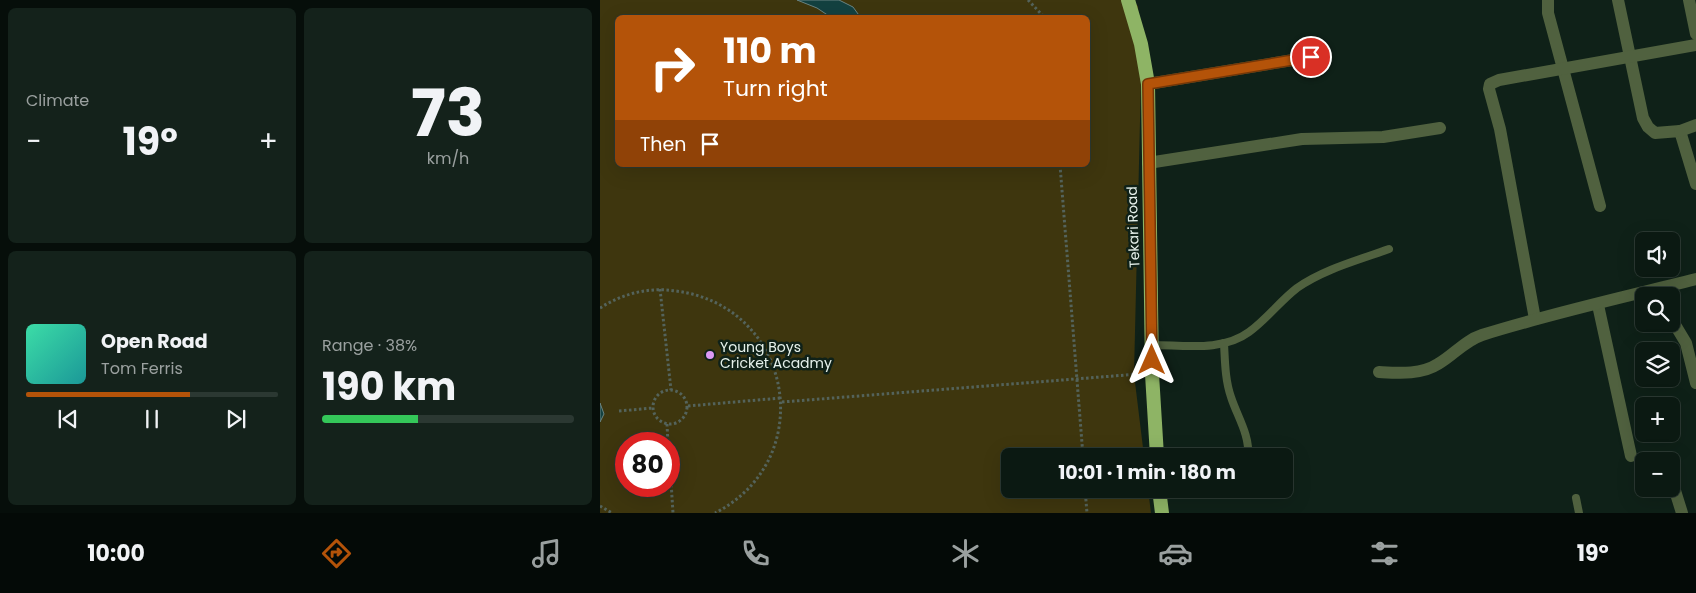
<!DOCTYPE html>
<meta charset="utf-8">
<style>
:root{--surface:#0b1912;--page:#14221b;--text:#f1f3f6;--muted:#9aa09f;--line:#2b3832;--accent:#b45309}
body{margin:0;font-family:Poppins,sans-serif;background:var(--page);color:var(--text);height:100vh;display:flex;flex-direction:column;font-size:19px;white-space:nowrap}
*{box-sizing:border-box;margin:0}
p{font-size:16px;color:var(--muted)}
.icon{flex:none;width:28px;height:28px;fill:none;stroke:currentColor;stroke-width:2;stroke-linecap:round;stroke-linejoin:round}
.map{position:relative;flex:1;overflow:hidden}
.details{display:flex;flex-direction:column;gap:8px;padding:8px;background:#060e0a;width:600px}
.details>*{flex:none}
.top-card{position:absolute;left:15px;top:15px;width:475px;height:152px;border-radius:8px;box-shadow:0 5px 20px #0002,0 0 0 1px var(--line);background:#b45309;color:#fff;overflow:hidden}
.buttons{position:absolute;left:1035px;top:232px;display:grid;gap:10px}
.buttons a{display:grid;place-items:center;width:45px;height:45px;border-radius:8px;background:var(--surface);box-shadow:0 5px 20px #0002,0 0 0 1px var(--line);font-size:25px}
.speed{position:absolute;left:15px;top:432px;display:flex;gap:10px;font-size:25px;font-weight:700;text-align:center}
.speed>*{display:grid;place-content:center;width:65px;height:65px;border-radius:50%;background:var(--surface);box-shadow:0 5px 20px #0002,0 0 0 1px var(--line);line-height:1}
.speed .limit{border:8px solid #d22;background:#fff;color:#111}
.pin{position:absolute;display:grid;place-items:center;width:42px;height:42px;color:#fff;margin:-21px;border:2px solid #fff;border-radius:50%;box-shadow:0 1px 5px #0007}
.me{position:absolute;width:55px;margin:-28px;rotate:0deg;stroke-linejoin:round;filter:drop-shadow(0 0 4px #0008)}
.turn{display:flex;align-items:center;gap:18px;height:105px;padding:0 25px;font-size:22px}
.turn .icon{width:65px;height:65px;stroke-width:2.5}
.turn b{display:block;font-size:35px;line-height:42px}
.then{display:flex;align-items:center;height:48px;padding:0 25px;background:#0003;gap:10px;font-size:19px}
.big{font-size:38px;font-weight:700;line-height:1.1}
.details .card{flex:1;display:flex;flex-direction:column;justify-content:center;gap:8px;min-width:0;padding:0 18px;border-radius:8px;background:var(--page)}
.details .dial{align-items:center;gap:0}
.dial b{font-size:65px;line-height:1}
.song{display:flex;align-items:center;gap:15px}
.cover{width:60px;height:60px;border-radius:8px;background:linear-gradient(135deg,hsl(160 70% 55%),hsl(180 70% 35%))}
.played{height:5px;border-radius:2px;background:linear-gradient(90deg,var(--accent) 65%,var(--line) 65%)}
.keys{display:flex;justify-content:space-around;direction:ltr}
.heat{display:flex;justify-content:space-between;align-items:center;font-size:28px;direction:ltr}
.charge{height:8px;border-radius:4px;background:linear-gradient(90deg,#34c759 38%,var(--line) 0)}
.details .tiles{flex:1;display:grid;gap:8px;grid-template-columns:repeat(2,1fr)}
.trip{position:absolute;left:401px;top:448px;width:292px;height:50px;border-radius:8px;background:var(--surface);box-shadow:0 5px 20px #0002,0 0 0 1px var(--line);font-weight:700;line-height:50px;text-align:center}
.menu{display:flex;height:80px;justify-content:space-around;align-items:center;background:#040a07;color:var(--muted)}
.menu .icon{width:35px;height:35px}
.menu .on{color:var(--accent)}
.menu b{font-size:22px;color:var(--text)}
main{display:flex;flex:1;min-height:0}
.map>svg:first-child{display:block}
.green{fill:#3e360e;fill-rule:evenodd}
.building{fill:#134140;stroke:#6a8482}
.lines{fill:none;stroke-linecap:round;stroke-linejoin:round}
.path{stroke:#54635b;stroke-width:3;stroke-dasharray:2.5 2.5;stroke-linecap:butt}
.service{stroke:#50613f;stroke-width:8}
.minor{stroke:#50613f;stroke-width:12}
.trunk{stroke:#8eb465;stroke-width:14}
.route-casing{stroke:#753606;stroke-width:12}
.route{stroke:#b45309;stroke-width:9}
.poi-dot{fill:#dc99f4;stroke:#0f2118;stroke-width:2}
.labels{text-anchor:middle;stroke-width:5;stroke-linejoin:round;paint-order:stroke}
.street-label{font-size:14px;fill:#e6f1eb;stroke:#0f2118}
.poi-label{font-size:14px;fill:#e6f1eb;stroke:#0f2118;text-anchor:start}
</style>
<main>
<section class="details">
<div class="tiles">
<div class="card"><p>Climate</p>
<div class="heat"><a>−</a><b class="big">19°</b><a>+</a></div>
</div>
<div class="card dial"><b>73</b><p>km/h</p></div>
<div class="card">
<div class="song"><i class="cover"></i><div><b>Open Road</b><p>Tom Ferris</p></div></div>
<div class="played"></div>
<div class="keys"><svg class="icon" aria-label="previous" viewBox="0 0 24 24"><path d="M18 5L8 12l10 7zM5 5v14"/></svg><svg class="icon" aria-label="pause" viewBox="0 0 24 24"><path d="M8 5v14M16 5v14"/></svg><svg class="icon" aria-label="next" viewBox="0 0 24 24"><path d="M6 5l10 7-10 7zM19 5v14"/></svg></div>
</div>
<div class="card"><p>Range · 38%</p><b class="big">190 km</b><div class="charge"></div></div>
</div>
</section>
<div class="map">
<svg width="1096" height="513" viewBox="0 0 1096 513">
<rect width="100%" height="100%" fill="#0f2118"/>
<path class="green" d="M 0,0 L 532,0 L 538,6 L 541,79 L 534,374 L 544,456 L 410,456 L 410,489 L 548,489 L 551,513 L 0,513 ZM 18,18 L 488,18 L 488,165 L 18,165 ZM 26,444 L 69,444 L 69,486 L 26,486 Z"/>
<g class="building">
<path d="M 197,0 L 239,0 L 253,7 L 261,18 L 232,18 L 217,8 Z"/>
<path d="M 0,403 L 4,414 L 0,422 Z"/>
</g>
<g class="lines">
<g class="path">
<path d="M 428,0 L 445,18"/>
<path d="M 460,165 L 483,456"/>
<path d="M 60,289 L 71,390"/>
<path d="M 0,308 C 24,293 49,287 76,291 C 193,306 220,459 115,513"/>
<circle cx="70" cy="407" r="17"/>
<path d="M 182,402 L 539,374"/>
<path d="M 88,406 L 181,398"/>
<path d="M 19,411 L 53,408"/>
<path d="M 67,424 L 68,444"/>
<path d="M 69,450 L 73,513"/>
<path d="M 485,489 L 487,513"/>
<path d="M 0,506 L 12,513"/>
</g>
<g class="service">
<path d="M 624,343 C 625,361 625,380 631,397 C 637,416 650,435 648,456"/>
<path d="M 552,345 C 584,345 622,352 649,332 C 667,319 680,301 697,288 C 724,269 759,260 789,249"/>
<path d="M 559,492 L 576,489"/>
<path d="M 976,498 L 979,513"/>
</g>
<g class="minor">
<path d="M 948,0 L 948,13 L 1000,206"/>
<path d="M 1018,0 L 1043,118 L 1048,127 L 1055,133 L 1080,131 L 1096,184"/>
<path d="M 1089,0 L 1096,34"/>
<path d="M 548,84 L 711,57"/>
<path d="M 1080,131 L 1096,125"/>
<path d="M 548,163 L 702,139 L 783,137 L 840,128"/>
<path d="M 998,305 L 1031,456"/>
<path d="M 1071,318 L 1086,343 L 1096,383"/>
<path d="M 935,319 L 900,129 L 889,89 L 890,84 L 899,80 L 1096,45"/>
<path d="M 779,372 C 798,373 821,375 838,364 C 854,355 864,341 882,335 C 952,313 1025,297 1096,279"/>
<path d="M 1072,481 L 1082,513"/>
</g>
<g class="trunk">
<path d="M 528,0 L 541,44 L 548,84 L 552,374 L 557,456"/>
<path d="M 559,489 L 562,513"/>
</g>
</g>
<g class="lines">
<g class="route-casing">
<path id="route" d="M 552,360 L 548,84 L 711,57"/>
</g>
<use href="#route" class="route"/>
</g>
<circle class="poi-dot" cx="110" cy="355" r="5"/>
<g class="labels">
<g class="street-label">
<text transform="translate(533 227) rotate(-92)" y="5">Tekari Road</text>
</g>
<g class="poi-label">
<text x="120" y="352">Young Boys<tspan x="120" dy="16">Cricket Acadmy</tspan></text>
</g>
</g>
</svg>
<div class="buttons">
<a><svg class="icon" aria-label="sound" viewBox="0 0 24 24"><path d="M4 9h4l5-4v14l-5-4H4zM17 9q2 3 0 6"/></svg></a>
<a><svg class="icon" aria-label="search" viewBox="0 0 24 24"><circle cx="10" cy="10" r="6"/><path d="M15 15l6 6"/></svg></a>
<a><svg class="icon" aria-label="layers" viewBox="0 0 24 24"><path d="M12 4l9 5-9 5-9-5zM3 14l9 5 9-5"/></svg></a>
<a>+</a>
<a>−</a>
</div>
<div class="speed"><div class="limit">80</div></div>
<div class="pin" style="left:711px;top:57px;background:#d93025"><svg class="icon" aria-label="arrive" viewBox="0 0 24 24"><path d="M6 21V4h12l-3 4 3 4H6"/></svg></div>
<svg class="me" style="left:552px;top:360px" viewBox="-20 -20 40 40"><path d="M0-17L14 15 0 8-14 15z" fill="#b45309" stroke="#fff" stroke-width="4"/></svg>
<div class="trip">10:01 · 1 min · 180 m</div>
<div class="top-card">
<div class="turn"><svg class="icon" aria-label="right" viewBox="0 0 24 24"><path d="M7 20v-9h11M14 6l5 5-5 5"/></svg><div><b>110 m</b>Turn right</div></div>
<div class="then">Then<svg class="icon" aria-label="arrive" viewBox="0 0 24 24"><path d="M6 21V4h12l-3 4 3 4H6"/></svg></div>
</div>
</div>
</main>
<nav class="menu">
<b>10:00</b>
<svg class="icon on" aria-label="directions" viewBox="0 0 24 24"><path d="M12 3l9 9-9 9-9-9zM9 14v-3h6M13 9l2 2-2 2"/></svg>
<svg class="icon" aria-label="music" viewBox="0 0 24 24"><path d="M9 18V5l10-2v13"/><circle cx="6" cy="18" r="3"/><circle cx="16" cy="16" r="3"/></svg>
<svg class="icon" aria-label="phone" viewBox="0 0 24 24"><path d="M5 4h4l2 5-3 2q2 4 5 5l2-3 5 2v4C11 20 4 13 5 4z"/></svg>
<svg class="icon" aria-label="climate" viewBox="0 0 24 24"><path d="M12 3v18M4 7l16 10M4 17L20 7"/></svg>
<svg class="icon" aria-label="car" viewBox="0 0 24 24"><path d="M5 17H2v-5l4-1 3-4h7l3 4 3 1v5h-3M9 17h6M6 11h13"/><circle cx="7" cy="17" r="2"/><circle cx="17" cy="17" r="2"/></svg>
<svg class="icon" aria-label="filters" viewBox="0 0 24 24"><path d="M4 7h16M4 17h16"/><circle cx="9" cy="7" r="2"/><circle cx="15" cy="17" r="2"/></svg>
<b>19°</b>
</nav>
